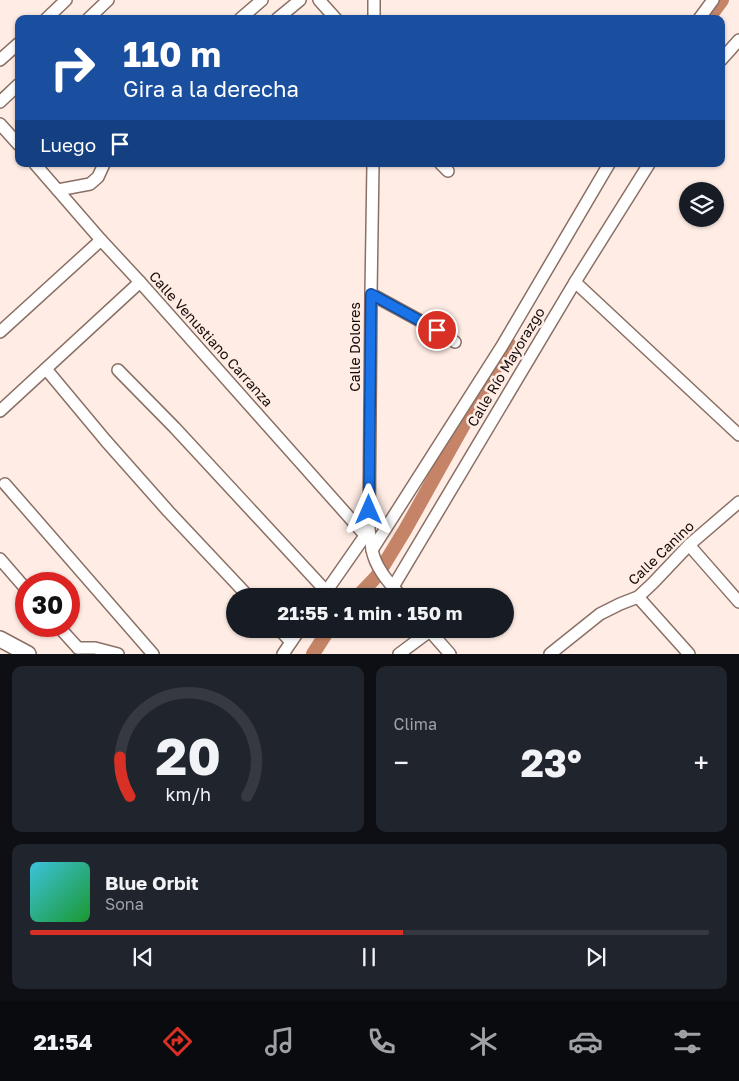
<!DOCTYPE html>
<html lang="es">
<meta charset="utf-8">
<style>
:root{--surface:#171b24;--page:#20242c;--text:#f1f3f6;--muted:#9ea1a6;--line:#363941;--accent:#d93025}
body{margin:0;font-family:"Golos Text",sans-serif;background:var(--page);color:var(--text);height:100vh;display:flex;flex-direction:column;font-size:19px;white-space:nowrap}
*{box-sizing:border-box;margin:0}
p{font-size:16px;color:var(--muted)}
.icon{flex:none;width:28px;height:28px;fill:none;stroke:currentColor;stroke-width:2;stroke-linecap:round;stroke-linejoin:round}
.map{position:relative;height:654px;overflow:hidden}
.sheet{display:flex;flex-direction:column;gap:12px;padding:12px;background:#0d0f14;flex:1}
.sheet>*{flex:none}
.banner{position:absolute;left:15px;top:15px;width:710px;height:152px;border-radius:10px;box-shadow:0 1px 4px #0004;background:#1a4fa0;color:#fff;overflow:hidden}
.tools{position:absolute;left:679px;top:182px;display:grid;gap:10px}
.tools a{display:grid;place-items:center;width:45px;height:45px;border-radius:50%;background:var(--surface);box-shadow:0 1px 4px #0004;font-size:25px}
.speed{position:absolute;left:15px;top:572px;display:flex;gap:10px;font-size:25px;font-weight:700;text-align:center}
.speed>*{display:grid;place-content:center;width:65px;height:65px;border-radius:50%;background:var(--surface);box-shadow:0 1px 4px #0004;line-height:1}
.speed .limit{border:8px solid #d22;background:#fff;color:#111}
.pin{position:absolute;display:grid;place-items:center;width:42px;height:42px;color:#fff;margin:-21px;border:2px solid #fff;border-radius:50%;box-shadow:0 1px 5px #0007}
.me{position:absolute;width:55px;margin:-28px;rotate:0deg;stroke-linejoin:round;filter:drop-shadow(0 0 4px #0008)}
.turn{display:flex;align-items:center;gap:18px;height:105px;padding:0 25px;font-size:22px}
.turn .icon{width:65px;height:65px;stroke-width:2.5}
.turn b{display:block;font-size:35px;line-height:42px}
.then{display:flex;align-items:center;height:48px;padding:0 25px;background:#0003;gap:10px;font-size:19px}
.big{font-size:38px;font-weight:700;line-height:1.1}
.sheet .tile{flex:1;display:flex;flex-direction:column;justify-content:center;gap:8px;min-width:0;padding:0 18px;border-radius:10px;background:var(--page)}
.sheet .dial{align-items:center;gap:0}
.dial svg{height:130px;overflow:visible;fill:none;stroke:var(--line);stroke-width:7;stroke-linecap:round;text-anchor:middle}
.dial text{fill:var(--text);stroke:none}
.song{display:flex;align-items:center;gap:15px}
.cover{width:60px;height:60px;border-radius:8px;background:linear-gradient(135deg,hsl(190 70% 55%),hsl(130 70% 35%))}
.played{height:5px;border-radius:2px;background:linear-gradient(90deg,var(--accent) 55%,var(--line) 55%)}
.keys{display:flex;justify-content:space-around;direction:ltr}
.heat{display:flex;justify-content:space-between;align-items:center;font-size:28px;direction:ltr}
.sheet .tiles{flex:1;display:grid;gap:12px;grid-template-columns:1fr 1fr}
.tile:last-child{grid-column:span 2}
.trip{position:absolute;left:226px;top:588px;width:288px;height:50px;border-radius:25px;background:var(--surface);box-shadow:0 1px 4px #0004;font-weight:700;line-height:50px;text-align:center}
.dock{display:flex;height:80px;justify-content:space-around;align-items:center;background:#090b0e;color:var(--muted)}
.dock .icon{width:35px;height:35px}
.dock .active{color:var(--accent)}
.dock b{font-size:22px;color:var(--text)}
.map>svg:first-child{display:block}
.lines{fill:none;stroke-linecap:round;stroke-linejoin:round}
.canal{stroke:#c58467;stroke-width:14}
.minor-casing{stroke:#8a6f64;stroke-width:14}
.secondary-casing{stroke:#8a6f64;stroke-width:18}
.minor{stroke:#fff;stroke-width:11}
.secondary{stroke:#fff;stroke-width:15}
.route-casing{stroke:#114b97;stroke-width:12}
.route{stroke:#1a73e8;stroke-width:9}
.labels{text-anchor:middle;stroke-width:5;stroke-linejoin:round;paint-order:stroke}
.street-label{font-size:14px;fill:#140a07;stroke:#ffede5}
</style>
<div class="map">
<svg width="739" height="654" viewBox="0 0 739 654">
<rect width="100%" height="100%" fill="#ffede5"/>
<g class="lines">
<g class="canal">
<path d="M 708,19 L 722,0"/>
<path d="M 358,596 L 377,576 L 405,530 L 509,344"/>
<path d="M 313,654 L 329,629"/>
</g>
<g class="minor-casing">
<g id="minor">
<path d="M 319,0 L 336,19"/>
<path d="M 46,19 L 66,0"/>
<path d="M 88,19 L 108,0"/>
<path d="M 240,19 L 262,0"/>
<path d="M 277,19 L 300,0"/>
<path d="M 374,19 L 374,0"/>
<path d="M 699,19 L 713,0"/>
<path d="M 0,60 L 19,43"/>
<path d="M 721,60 L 739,40"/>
<path d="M 0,102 L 19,84"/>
<path d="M 0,124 L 19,145"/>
<path d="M 35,164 L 101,240 L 140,282 L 365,535"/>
<path d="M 373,164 L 371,294 L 369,530 C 371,539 371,549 374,557 C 379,572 391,585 401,596"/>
<path d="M 441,164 L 448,171"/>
<path d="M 58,190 L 90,184 L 98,177 L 104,164"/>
<path d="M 575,282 L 739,435"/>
<path d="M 371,294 L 437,330 L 455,342"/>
<path d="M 0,332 L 101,240"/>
<path d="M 46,369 L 106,441 L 168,511 L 248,596"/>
<path d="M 118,370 L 175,428 L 326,591"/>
<path d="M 0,411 L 140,282"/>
<path d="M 5,484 L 153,654"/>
<path d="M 689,545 L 739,602"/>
<path d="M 372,550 L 502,346 L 609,164"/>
<path d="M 0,559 L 26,589"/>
<path d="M 393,587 L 575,282 L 649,164"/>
<path d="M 323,596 L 369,530"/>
<path d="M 638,597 L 689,654"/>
<path d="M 58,626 L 78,648"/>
<path d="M 279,629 L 291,642"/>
<path d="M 428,629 L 450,654"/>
<path d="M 78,648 L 95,648 L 118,654"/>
<path d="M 283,654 L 300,629"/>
<path d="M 399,654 L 430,631"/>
<path d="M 550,654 L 600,614 L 620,604 L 638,597 L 653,583 L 689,545 L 739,502"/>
</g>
</g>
<g class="secondary-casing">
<path id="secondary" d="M 0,639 L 28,654"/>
</g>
<use href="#minor" class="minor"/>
<use href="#secondary" class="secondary"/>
</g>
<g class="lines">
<g class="route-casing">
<path id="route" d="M 369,510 L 371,294 L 437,330"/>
</g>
<use href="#route" class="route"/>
</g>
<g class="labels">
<g class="street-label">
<text transform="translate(211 339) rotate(48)" y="5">Calle Venustiano Carranza</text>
<text transform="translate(355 347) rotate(-90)" y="5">Calle Dolores</text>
<text transform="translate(506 367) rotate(-59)" y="5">Calle Río Mayorazgo</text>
<text transform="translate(661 553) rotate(-44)" y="5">Calle Canino</text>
</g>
</g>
</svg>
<div class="tools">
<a><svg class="icon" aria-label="layers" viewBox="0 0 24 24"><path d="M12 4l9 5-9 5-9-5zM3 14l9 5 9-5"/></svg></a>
</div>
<div class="speed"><div class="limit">30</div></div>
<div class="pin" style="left:437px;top:330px;background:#d93025"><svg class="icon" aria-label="arrive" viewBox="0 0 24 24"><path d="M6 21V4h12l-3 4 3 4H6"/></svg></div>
<svg class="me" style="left:369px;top:510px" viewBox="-20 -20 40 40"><path d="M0-17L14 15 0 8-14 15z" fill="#1a73e8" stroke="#fff" stroke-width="4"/></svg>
<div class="trip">21:55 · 1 min · 150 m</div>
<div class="banner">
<div class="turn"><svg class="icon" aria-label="right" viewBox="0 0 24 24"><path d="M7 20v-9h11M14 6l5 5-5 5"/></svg><div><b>110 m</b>Gira a la derecha</div></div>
<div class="then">Luego<svg class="icon" aria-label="arrive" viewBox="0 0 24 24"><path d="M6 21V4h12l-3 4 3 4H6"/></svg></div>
</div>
</div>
<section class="sheet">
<div class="tiles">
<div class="tile dial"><svg viewBox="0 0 100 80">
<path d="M14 69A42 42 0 1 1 86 69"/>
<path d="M14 69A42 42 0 0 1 8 45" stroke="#d93025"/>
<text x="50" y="56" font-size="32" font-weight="700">20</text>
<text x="50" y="72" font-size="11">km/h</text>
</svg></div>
<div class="tile"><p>Clima</p>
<div class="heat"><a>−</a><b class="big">23°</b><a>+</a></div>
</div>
<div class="tile">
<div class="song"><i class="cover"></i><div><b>Blue Orbit</b><p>Sona</p></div></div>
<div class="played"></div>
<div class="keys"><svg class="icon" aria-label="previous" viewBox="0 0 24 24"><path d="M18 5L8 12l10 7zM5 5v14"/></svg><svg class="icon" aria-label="pause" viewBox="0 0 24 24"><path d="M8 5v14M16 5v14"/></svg><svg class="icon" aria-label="next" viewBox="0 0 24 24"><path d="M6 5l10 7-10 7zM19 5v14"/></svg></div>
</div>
</div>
</section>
<nav class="dock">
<b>21:54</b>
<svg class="icon active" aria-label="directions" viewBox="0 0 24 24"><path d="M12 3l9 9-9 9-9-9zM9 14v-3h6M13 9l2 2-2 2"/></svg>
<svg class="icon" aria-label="music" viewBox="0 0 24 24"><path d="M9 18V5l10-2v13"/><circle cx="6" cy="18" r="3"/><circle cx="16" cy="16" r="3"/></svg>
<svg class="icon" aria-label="phone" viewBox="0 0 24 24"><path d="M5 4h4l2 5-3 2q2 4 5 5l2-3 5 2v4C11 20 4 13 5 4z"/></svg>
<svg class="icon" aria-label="climate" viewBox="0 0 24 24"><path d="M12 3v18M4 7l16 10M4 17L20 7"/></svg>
<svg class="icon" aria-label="car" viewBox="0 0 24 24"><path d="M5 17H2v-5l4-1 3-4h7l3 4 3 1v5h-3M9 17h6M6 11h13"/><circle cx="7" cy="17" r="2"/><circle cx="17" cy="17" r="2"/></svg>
<svg class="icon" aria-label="filters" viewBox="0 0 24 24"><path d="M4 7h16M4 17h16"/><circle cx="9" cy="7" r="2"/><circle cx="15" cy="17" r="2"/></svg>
</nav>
